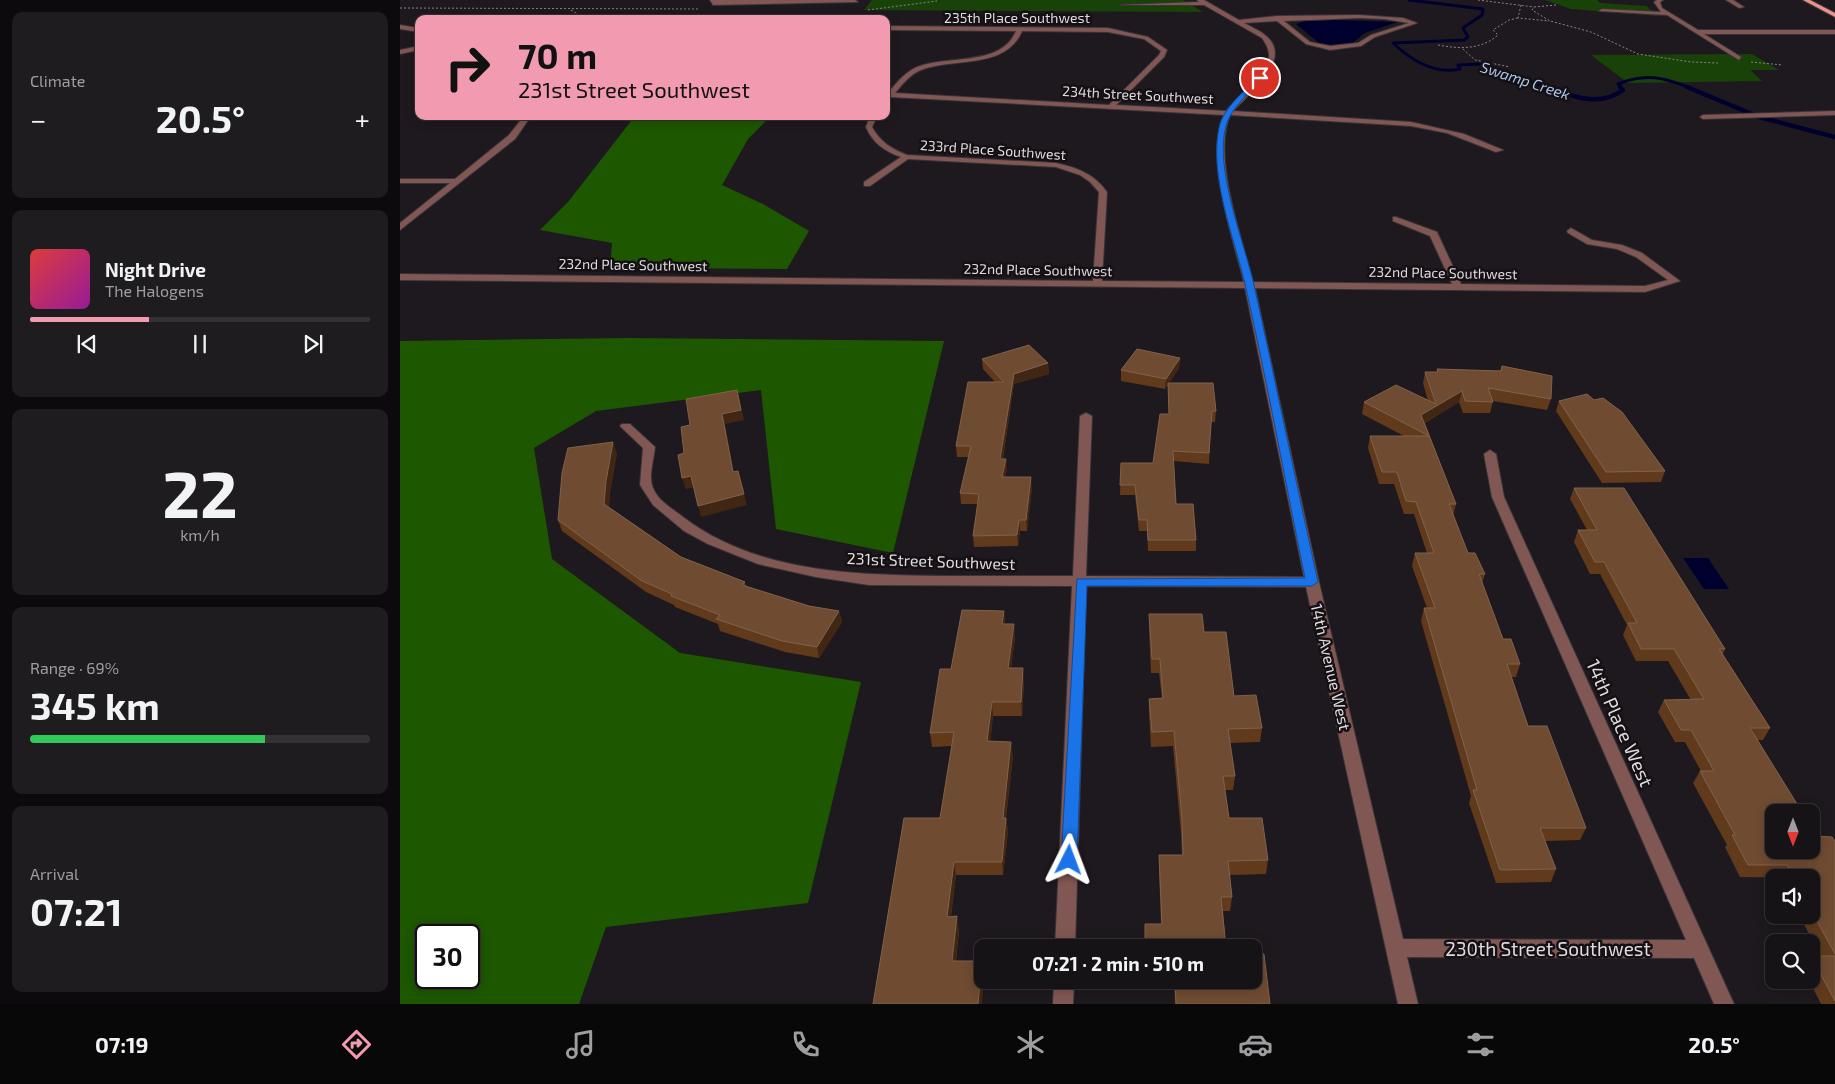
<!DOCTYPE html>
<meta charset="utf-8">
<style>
:root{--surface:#161316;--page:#1f1c1f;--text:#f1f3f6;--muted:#9e9ea1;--line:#353235;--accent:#f29ab0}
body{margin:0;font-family:"Exo 2",sans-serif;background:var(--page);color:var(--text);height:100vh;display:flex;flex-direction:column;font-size:19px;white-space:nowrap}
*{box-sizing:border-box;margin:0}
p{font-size:16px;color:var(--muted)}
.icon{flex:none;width:28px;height:28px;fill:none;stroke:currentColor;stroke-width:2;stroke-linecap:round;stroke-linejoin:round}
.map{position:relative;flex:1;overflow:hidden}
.drawer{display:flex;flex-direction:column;gap:12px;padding:12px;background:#0c0a0c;width:400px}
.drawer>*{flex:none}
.banner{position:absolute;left:15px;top:15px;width:475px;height:105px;border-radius:10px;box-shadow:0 2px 12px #0003,0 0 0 1px var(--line);background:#f29ab0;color:#111;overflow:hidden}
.needle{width:32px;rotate:180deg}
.buttons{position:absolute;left:1365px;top:804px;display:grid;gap:10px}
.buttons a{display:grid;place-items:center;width:55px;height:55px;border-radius:10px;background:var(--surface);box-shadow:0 2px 12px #0003,0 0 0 1px var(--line);font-size:25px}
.speed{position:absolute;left:15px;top:924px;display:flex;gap:10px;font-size:25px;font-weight:700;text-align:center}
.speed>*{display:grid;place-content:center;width:65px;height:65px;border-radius:50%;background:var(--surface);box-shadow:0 2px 12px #0003,0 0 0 1px var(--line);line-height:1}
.speed .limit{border:2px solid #111;border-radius:8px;background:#fff;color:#111}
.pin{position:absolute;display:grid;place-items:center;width:42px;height:42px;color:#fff;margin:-21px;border:2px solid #fff;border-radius:50%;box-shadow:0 1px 5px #0007}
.me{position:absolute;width:55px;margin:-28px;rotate:3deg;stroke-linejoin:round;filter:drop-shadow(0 0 4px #0008)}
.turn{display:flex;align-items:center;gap:18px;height:105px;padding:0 20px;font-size:22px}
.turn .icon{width:65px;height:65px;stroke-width:2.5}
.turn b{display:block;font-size:35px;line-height:42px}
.big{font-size:38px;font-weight:700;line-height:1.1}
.drawer .tile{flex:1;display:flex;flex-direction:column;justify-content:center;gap:8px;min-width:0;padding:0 18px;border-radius:10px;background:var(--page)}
.drawer .dial{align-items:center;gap:0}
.dial b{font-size:65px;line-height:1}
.song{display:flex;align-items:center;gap:15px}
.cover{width:60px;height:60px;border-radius:8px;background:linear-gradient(135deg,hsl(0 70% 55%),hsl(300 70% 35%))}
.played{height:5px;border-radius:2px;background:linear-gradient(90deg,var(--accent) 35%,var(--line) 35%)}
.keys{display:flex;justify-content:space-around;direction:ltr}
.heat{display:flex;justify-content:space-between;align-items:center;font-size:28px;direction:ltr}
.charge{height:8px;border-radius:4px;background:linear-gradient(90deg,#34c759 69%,var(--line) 0)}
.trip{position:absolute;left:574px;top:939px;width:288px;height:50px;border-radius:10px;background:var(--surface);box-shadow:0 2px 12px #0003,0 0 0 1px var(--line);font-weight:700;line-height:50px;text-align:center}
.dock{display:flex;height:80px;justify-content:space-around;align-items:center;background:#090809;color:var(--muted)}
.dock .icon{width:35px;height:35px}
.dock .selected{color:var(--accent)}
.dock b{font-size:22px;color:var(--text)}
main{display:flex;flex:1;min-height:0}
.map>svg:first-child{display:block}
.green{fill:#194209}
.forest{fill:#1d5800;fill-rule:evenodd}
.water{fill:#00002f}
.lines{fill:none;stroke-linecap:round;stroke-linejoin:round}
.stream-far1{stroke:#00002f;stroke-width:3}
.stream{stroke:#00002f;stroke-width:4.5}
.minor-casing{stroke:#393439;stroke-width:2}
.major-casing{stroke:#393439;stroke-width:2}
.path{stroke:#878387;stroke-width:1;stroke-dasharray:2 2;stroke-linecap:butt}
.minor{fill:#815753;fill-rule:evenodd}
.major{fill:#eb938a;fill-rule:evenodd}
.wall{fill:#613a1c}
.shaded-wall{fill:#412614}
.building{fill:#6f4b31;stroke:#80624c}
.route{fill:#1a73e8;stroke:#114b97}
.labels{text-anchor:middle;stroke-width:5;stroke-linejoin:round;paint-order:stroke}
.far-street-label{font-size:14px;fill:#dfdbdf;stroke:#151014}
.far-water-label{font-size:15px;font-style:italic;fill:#acc8ef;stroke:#151014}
.street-label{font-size:16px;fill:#dfdbdf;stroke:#151014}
.near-street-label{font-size:19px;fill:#dfdbdf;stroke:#151014}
</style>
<main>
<section class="drawer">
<div class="tile"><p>Climate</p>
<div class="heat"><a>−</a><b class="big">20.5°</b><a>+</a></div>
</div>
<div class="tile">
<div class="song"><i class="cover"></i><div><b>Night Drive</b><p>The Halogens</p></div></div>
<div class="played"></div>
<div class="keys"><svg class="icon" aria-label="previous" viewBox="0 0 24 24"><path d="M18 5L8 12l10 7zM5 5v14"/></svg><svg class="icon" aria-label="pause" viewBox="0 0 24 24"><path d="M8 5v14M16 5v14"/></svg><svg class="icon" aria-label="next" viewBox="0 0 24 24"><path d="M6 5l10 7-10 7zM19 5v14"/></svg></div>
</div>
<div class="tile dial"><b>22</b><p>km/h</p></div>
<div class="tile"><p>Range · 69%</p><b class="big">345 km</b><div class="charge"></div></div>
<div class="tile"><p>Arrival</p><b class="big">07:21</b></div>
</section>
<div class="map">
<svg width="1435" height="1004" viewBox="0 0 1435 1004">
<rect width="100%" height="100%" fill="#1e191e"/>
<g class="green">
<path d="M 472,0 L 783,0 L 803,12 L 464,10 Z"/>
<path d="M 1145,0 L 1197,0 L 1200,3 L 1246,6 L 1258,16 L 1171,9 Z"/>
<path d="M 1352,54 L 1379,70 L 1350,70 L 1362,81 L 1228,83 L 1191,55 Z"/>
</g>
<g class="forest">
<path d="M 235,116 L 366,116 L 365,122 L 348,139 L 322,185 L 363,204 L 409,231 L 387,269 L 210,268 L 212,243 L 140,230 L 168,202 Z"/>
<path d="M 229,338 L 544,341 L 493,553 L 376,529 L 361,390 L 196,411 L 134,448 L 152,559 L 280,653 L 461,682 L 408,903 L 206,927 L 179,1004 L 0,1004 L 0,341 ZM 26,935 L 69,935 L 69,978 L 26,978 Z"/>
</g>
<g class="water">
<path d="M 938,20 L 998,22 L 965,33 L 951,44 L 936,46 L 919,43 L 896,24 L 905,21 Z"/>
<path d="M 1283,558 L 1308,558 L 1329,589 L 1304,589 Z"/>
</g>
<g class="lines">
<g class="stream-far1">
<path d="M 1009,0 L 1083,9 L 1082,15 L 1063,28 L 1068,37 L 1064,40 L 993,43 C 1011,60 1034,75 1060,69 L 1058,65 L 1080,64 L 1150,88"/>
<path d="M 1221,88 L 1218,84 C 1245,73 1264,77 1290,88"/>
</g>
<g class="stream">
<path d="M 1146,87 C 1173,96 1198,108 1223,90 L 1220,87"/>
<path d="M 1287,87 L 1359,117 L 1435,137"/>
</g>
<g class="minor-casing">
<g id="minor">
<path d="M 310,0 L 455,0 L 458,2 L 313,5 Z"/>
<path d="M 797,0 L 804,0 L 839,20 L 877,16 L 959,15 L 1003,18 L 1017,23 L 975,37 L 961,46 L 930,50 L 906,44 L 877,21 L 844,23 C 851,27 859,30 865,35 C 895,59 849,93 833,111 L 1011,122 L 1064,134 L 1103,150 L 1096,152 L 1047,133 L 1011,126 L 830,115 C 812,157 842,239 853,282 L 1052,284 L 1030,236 L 993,221 L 993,217 L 996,217 L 1037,232 L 1061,284 L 1245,286 L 1268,280 L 1236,257 L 1217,249 L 1187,244 L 1168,233 L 1167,231 L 1171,228 L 1192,240 L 1222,245 L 1242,253 L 1280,281 L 1245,292 L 855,288 L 919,582 L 1003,939 L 1286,940 L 1092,497 L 1084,454 L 1090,450 L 1096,454 L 1104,497 L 1334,1004 L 1314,1004 L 1294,958 L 1007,957 L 1018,1004 L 998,1004 L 906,587 L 686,586 L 675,948 L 655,948 L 672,586 L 469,585 L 416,577 L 358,564 L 308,544 L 284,531 L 253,505 L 240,485 L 243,448 L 220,426 L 222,424 L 230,424 L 255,447 C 254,459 248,477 253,488 C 258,501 273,509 283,517 C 358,574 458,575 548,576 C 590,576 631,576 673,576 L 680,416 L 686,413 L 692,416 L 686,576 L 904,577 L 845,288 L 0,280 L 0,274 L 693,281 L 699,192 L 690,182 L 680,175 L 656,167 L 508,159 L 470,186 L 464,186 L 464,182 L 501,157 C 484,151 473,143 466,127 L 470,116 L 477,116 L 472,127 C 480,142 492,149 507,155 L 656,163 C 678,168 694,174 707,192 L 702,281 L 844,282 C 833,238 804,157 824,115 L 491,97 L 486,99 L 486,95 C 495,85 503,74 515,68 C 545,54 601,68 616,31 L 486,30 L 486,26 L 708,28 L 748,37 L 767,50 L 764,57 L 716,105 L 826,111 L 867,67 C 871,55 869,48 862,38 L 804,5 L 720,5 L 799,2 ZM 959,18 L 984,19 L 1009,23 L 971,35 L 958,43 L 930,46 L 910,42 L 884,21 ZM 622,31 L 708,32 L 744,39 L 761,51 L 759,55 L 709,105 L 495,93 C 502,85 510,74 521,70 C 553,57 606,70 622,31 Z"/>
<path d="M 1257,0 L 1263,0 L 1260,2 L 1262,8 L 1298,30 L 1435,30 L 1435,34 L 1304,34 L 1341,57 L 1339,60 L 1267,15 L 1199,11 L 1202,9 L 1261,12 L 1254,2 Z"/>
<path d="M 1326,0 L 1333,0 L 1344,7 L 1339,8 Z"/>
<path d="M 0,25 L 19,28 L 19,32 L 0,29 Z"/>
<path d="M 19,46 L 19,50 L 0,54 L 0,50 Z"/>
<path d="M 1435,111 L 1435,115 L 1303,119 L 1300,117 L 1303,115 Z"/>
<path d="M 124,116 L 131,116 L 115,139 L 0,230 L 0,223 L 50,183 L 0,183 L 0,179 L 55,179 L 109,135 Z"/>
<path d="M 654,980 L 674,980 L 673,1004 L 653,1004 Z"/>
</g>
</g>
<g class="major-casing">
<path id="major" d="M 1403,0 L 1410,0 L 1435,13 L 1435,17 Z"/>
</g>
<g class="path">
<path d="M 1078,0 L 1134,7"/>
<path d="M 1121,5 L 1118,18 L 1149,21"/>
<path d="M 1156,5 L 1134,7 L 1132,10 L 1150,21 L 1191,32 L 1238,54 L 1291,62 L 1318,63"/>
<path d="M 0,8 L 299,9"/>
<path d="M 171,10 L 186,19"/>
<path d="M 468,10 L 537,1"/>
<path d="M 1038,45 C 1059,49 1081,50 1098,35 L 1093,30 L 1109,20 L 1118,18"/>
<path d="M 1063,49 L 1075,60 L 1110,67"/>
<path d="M 1351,62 L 1383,65"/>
</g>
<use href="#minor" class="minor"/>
<use href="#major" class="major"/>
</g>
<g class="wall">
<path d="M 780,358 L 779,368 L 769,383 L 816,411 L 815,422 L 811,422 L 809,464 L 773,461 L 776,504 L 796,540 L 796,551 L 748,551 L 747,531 L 739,531 L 735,495 L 720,495 L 721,463 L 753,463 L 769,414 L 768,385 L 765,389 L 721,381 L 721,370 Z"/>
<path d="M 582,359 L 648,363 L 649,374 L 614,384 L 603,459 L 607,469 L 605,477 L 632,488 L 627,531 L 620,531 L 618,546 L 574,547 L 573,536 L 578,504 L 561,504 L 560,493 L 569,457 L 557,457 L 556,446 L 595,382 L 583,369 Z"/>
<path d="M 1102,366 L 1151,399 L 1147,410 L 1093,401 L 1090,413 L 1063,413 L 1059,402 L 1025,423 L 1056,504 L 1053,516 L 1068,553 L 1085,574 L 1082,583 L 1103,639 L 1120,664 L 1116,677 L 1111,677 L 1128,726 L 1186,828 L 1180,840 L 1145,841 L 1156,869 L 1151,882 L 1096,883 L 1069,803 L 1071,796 L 1021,621 L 1024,608 L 1027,608 L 1012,566 L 1015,553 L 1027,553 L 1014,514 L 1004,514 L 994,484 L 979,484 L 968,448 L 970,436 L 1004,436 L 962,414 L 964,402 L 1028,401 L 1023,383 L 1025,372 L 1037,372 L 1037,369 L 1100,371 Z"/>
<path d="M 1194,400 L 1265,471 L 1261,482 L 1202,483 L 1156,411 L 1159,401 Z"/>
<path d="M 217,453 L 210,492 L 209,507 L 281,557 L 345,582 L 346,586 L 409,606 L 439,611 L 442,622 L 419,658 L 385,652 L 320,631 L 318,624 L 275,607 L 274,605 L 246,592 L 162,531 L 158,520 Z"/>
<path d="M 1174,488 L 1325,649 L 1323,654 L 1370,728 L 1363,740 L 1357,740 L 1416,836 L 1435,841 L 1435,1004 L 1421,1004 L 1409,980 L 1411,980 L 1411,956 L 1421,956 L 1399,915 L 1411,915 L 1411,878 L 1340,877 L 1325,847 L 1327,845 L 1293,783 L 1300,771 L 1301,771 L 1285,742 L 1275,742 L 1258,712 L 1264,700 L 1291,700 L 1268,661 L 1236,661 L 1223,635 L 1227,625 L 1200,574 L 1190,574 L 1174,542 L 1178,530 L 1187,530 L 1170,499 Z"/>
<path d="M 604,611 L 605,624 L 615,637 L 611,668 L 624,682 L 622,716 L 593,716 L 590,741 L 613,756 L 606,818 L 608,831 L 603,875 L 556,875 L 551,917 L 559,930 L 556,961 L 473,1004 L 540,818 L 552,746 L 532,747 L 530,733 L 551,669 Z"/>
<path d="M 749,614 L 804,632 L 834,696 L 862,728 L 860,742 L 830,743 L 835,776 L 833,790 L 825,790 L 829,818 L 868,860 L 866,874 L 830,875 L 832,897 L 830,911 L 823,911 L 826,948 L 745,948 L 745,924 L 761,924 L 759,869 L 759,855 L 782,855 L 781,833 L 773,746 L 751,747 L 749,713 L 749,699 L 762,698 L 759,673 L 751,673 L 749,628 Z"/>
<path d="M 745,980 L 852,980 L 870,1004 L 775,1004 L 774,981 L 745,981 Z"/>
</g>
<g class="shaded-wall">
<path d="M 780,358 L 779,368 L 765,389 L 766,379 Z"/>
<path d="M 648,363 L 649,374 L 614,384 L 601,469 L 600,459 L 614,374 Z"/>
<path d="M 337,390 L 344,420 L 325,424 L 336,483 L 333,472 L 322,414 Z"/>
<path d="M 1062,391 L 1059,402 L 1019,426 L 1021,415 Z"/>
<path d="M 213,442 L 217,453 L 210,492 L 208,515 L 204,504 L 206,481 Z"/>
<path d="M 606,459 L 607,469 L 603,487 L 602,477 Z"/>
<path d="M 291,476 L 295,487 L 286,489 L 282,478 Z"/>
<path d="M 631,477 L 632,488 L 627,531 L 626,520 Z"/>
<path d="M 344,494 L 347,505 L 301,517 L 298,506 Z"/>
<path d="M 619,520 L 620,531 L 618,546 L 617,535 Z"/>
<path d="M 439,611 L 442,622 L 419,658 L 417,647 Z"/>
<path d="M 604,611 L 605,624 L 602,624 Z"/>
<path d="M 614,624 L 615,637 L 609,682 L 608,668 Z"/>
<path d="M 623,668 L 624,682 L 622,716 L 621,702 Z"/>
<path d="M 592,702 L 593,716 L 589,755 L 587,741 Z"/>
<path d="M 611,742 L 613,756 L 604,831 L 603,818 Z"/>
<path d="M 606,818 L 608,831 L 603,875 L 602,862 Z"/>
<path d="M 554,862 L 556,875 L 549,930 L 547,917 Z"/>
<path d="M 557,916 L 559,930 L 554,974 L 552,961 Z"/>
<path d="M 582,961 L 582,980 L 584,980 L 582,1004 L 578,1004 Z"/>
</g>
<g class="building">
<path d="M 629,345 L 648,363 L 614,374 L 600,459 L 606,459 L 602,477 L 631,477 L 626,520 L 619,520 L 617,535 L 573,536 L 579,494 L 560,493 L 571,446 L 556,446 L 568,382 L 604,382 L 582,359 Z"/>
<path d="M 737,349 L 780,358 L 766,379 L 721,370 Z"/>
<path d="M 1102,366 L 1152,376 L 1151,399 L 1088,388 L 1093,402 L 1065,401 L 1062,391 L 1021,415 L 1056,504 L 1049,504 L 1068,553 L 1075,553 L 1085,574 L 1079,574 L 1103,639 L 1111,639 L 1120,664 L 1107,664 L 1128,726 L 1147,726 L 1186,828 L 1140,828 L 1156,869 L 1100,870 L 1073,790 L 1077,790 L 1024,608 L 1035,608 L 1015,553 L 1034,553 L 1016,502 L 1006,501 L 997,472 L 982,472 L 970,436 L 1029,436 L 964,402 L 996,385 L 1036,404 L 1025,372 L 1038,372 L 1037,369 L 1101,371 Z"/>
<path d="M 768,383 L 813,383 L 816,411 L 812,411 L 809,453 L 773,451 L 776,504 L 793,504 L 796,540 L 748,540 L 747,520 L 739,520 L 735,485 L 720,485 L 721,463 L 753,463 L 760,414 L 769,414 Z"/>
<path d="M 337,390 L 341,410 L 322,414 L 333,472 L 338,471 L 344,494 L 298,506 L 291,476 L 282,478 L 278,455 L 284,453 L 281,427 L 290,425 L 286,399 Z"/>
<path d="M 1187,394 L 1194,400 L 1203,398 L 1222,412 L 1265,471 L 1206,472 L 1159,401 Z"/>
<path d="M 213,442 L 206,481 L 204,504 L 281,557 L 345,582 L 342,585 L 409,606 L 439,611 L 417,647 L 382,641 L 316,619 L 320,615 L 271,596 L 272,594 L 242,581 L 158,520 L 162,473 L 168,448 Z"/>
<path d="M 1174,488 L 1224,488 L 1325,649 L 1319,649 L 1370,728 L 1350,728 L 1402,812 L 1374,812 L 1374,850 L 1411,850 L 1411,828 L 1416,836 L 1432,837 L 1435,841 L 1435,954 L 1411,910 L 1411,878 L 1394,878 L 1387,865 L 1348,865 L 1332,835 L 1335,835 L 1300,771 L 1314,771 L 1291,730 L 1281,730 L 1264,700 L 1304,699 L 1274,649 L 1241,649 L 1228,623 L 1237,623 L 1204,562 L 1195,562 L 1178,530 L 1197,530 Z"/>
<path d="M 562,610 L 604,611 L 602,624 L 614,624 L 608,668 L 623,668 L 621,702 L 592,702 L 587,741 L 611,742 L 603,818 L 606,818 L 602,862 L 554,862 L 547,917 L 557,916 L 552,961 L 582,961 L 578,1004 L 473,1004 L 504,818 L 540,818 L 554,732 L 530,733 L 540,669 L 551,669 Z"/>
<path d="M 749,614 L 802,614 L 804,632 L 826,632 L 834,696 L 856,695 L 862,728 L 828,729 L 835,776 L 823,776 L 829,818 L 862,818 L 868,860 L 828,861 L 832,897 L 821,897 L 826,948 L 745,948 L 745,924 L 762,924 L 759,855 L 783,855 L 782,819 L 774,731 L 752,732 L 749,699 L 763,698 L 760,659 L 752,659 Z"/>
<path d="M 852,954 L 864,954 L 870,1004 L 776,1004 L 775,980 L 852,980 Z"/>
<path d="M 1411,956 L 1435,956 L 1435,1001 Z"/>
</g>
<path class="route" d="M 858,77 L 862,78 C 850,93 831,107 826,126 C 814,168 844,242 854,285 C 876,384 896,483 918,582 L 912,586 L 687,586 L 677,860 L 675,865 L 669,867 L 663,865 L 661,860 L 677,579 L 905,578 C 885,480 867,381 845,284 C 834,237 809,176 819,128 C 823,108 844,92 858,77 Z"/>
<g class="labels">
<g class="far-street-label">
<text x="617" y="23">235th Place Southwest</text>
<text transform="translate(738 95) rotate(3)" y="5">234th Street Southwest</text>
<text transform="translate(593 150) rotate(4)" y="5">233rd Place Southwest</text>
<text transform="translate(233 265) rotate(1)" y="5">232nd Place Southwest</text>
<text transform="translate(638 270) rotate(1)" y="5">232nd Place Southwest</text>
<text transform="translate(1043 273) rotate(1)" y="5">232nd Place Southwest</text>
</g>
<g class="far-water-label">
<text transform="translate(1125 81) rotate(18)" y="5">Swamp Creek</text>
</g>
<g class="street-label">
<text transform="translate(531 561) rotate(2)" y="6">231st Street Southwest</text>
<text transform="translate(931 667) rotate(77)" y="6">14th Avenue West</text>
</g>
<g class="near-street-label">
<text transform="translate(1220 723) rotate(66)" y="7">14th Place West</text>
<text x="1148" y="956">230th Street Southwest</text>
</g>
</g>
</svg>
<div class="buttons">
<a><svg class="needle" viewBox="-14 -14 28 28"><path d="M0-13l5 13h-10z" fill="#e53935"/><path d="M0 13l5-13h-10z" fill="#9e9ea1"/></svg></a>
<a><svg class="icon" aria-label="sound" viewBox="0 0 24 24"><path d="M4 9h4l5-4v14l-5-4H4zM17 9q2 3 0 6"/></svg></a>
<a><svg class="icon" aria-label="search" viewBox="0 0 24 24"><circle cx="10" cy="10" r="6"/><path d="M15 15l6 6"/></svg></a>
</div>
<div class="speed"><div class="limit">30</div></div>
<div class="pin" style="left:860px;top:78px;background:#d93025"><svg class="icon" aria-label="arrive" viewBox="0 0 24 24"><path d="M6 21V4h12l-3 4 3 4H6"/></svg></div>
<svg class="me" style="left:669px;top:860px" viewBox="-20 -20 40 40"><path d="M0-17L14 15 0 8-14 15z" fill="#1a73e8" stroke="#fff" stroke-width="4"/></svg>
<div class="trip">07:21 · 2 min · 510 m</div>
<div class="banner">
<div class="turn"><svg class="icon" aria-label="right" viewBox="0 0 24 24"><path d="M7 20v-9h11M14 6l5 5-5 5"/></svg><div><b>70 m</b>231st Street Southwest</div></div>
</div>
</div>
</main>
<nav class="dock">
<b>07:19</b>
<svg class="icon selected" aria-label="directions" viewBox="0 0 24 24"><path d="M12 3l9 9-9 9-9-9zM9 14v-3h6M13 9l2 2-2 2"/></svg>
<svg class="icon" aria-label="music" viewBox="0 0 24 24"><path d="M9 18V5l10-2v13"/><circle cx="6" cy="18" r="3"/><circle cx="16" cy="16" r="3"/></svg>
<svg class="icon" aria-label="phone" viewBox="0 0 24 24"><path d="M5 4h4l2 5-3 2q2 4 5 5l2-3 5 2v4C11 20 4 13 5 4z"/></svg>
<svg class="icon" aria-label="climate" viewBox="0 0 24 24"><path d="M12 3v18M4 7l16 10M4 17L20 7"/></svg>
<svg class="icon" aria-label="car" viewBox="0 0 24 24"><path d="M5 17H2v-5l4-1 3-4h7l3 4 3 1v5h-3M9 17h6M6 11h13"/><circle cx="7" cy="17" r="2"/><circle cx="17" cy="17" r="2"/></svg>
<svg class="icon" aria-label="filters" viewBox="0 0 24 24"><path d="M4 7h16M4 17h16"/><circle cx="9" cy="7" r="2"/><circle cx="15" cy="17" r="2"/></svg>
<b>20.5°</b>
</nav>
